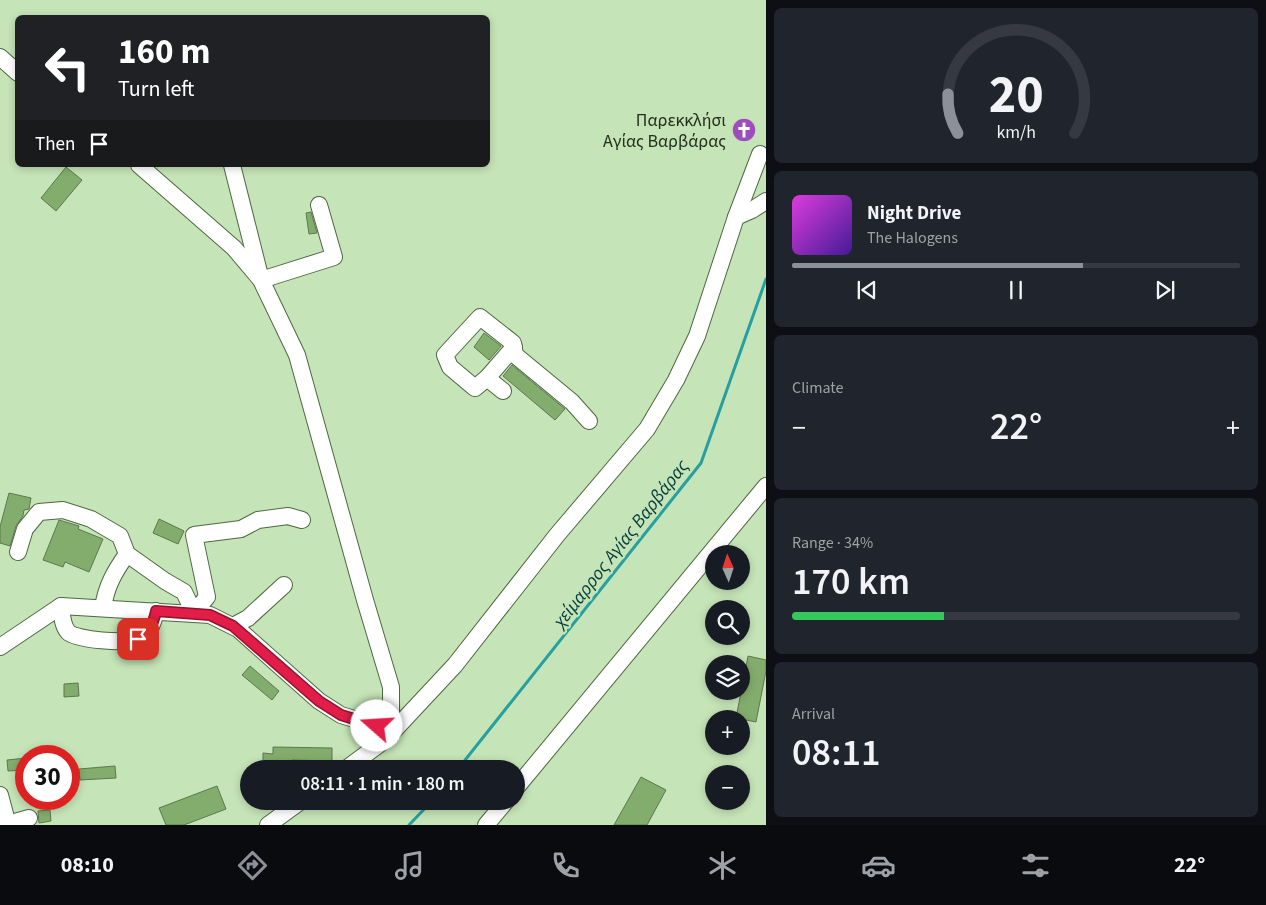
<!DOCTYPE html>
<meta charset="utf-8">
<style>
:root{--surface:#171b24;--page:#20242c;--text:#f1f3f6;--muted:#9ea1a6;--line:#363941;--accent:#8c9099}
body{margin:0;font-family:"Source Sans 3",sans-serif;background:var(--page);color:var(--text);height:100vh;display:flex;flex-direction:column;font-size:19px;white-space:nowrap}
*{box-sizing:border-box;margin:0}
p{font-size:16px;color:var(--muted)}
.icon{flex:none;width:28px;height:28px;fill:none;stroke:currentColor;stroke-width:2;stroke-linecap:round;stroke-linejoin:round}
.map{position:relative;flex:1;overflow:hidden}
.drawer{display:flex;flex-direction:column;gap:8px;padding:8px;background:#0d0f14;width:500px}
.drawer>*{flex:none}
.guide{position:absolute;left:15px;top:15px;width:475px;height:152px;border-radius:8px;box-shadow:0 2px 8px #0003;background:#202124;color:#fff;overflow:hidden}
.needle{width:32px;rotate:357deg}
.fabs{position:absolute;left:705px;top:545px;display:grid;gap:10px}
.fabs a{display:grid;place-items:center;width:45px;height:45px;border-radius:50%;background:var(--surface);box-shadow:0 2px 8px #0003;font-size:25px}
.speed{position:absolute;left:15px;top:745px;display:flex;gap:10px;font-size:25px;font-weight:700;text-align:center}
.speed>*{display:grid;place-content:center;width:65px;height:65px;border-radius:50%;background:var(--surface);box-shadow:0 2px 8px #0003;line-height:1}
.speed .limit{border:8px solid #d22;background:#fff;color:#111}
.pin{position:absolute;display:grid;place-items:center;width:42px;height:42px;color:#fff;margin:-21px;border-radius:10px;box-shadow:0 2px 8px #0006}
.me{position:absolute;width:55px;margin:-28px;rotate:289deg;stroke-linejoin:round;filter:drop-shadow(0 0 4px #0008)}
.turn{display:flex;align-items:center;gap:18px;height:105px;padding:0 20px;font-size:22px}
.turn .icon{width:65px;height:65px;stroke-width:2.5}
.turn b{display:block;font-size:35px;line-height:42px}
.then{display:flex;align-items:center;height:48px;padding:0 20px;background:#0003;gap:10px;font-size:19px}
.big{font-size:38px;font-weight:600;line-height:1.1}
.drawer .widget{flex:1;display:flex;flex-direction:column;justify-content:center;gap:8px;min-width:0;padding:0 18px;border-radius:8px;background:var(--page)}
.drawer .dial{align-items:center;gap:0}
.dial svg{height:130px;overflow:visible;fill:none;stroke:var(--line);stroke-width:7;stroke-linecap:round;text-anchor:middle}
.dial text{fill:var(--text);stroke:none}
.song{display:flex;align-items:center;gap:15px}
.cover{width:60px;height:60px;border-radius:8px;background:linear-gradient(135deg,hsl(300 70% 55%),hsl(260 70% 35%))}
.played{height:5px;border-radius:2px;background:linear-gradient(90deg,var(--accent) 65%,var(--line) 65%)}
.keys{display:flex;justify-content:space-around;direction:ltr}
.heat{display:flex;justify-content:space-between;align-items:center;font-size:28px;direction:ltr}
.charge{height:8px;border-radius:4px;background:linear-gradient(90deg,#34c759 34%,var(--line) 0)}
.trip{position:absolute;left:240px;top:760px;width:285px;height:50px;border-radius:25px;background:var(--surface);box-shadow:0 2px 8px #0003;font-weight:600;line-height:50px;text-align:center}
.menu{display:flex;height:80px;justify-content:space-around;align-items:center;background:#090b0e;color:var(--muted)}
.menu .icon{width:35px;height:35px}
.menu .active{color:var(--accent)}
.menu b{font-size:22px;color:var(--text)}
main{display:flex;flex:1;min-height:0}
.map>svg:first-child{display:block}
.lines{fill:none;stroke-linecap:round;stroke-linejoin:round}
.stream{stroke:#269fa0;stroke-width:3}
.building{fill:#83ad6d;stroke:#5d784f}
.minor-casing{stroke:#4d6840;stroke-width:18}
.minor{stroke:#fff;stroke-width:16}
.route-casing{stroke:#92132f;stroke-width:12}
.route{stroke:#e11d48;stroke-width:9}
.labels{text-anchor:middle;stroke-width:4.5;stroke-linejoin:round;paint-order:stroke}
.poi-label{font-size:18px;fill:#242f1e;stroke:#c5e4b7;text-anchor:end}
.water-label{font-size:19px;font-style:italic;fill:#043b3b;stroke:#c5e4b7}
</style>
<main>
<div class="map">
<svg width="766" height="825" viewBox="0 0 766 825">
<rect width="100%" height="100%" fill="#c5e4b7"/>
<g class="lines">
<g class="stream">
<path d="M 458,769 L 701,463 L 766,279"/>
<path d="M 409,825 L 432,801"/>
</g>
</g>
<g class="building">
<path d="M 752,125 L 752,134 L 737,135 L 737,126 Z"/>
<path d="M 66,167 L 82,180 L 56,211 L 41,198 Z"/>
<path d="M 311,212 L 317,233 L 309,234 L 306,213 Z"/>
<path d="M 484,333 L 501,346 L 489,360 L 474,347 Z"/>
<path d="M 512,365 L 565,409 L 555,420 L 503,376 Z"/>
<path d="M 9,493 L 31,498 L 29,509 L 24,510 L 23,516 L 16,526 L 10,546 L 0,543 L 0,527 Z"/>
<path d="M 159,519 L 184,531 L 178,544 L 153,533 Z"/>
<path d="M 59,520 L 79,526 L 78,529 L 103,539 L 89,572 L 65,562 L 63,567 L 43,560 Z"/>
<path d="M 748,656 L 766,660 L 766,671 L 756,722 L 736,718 Z"/>
<path d="M 250,666 L 279,691 L 272,700 L 242,675 Z"/>
<path d="M 78,683 L 79,696 L 64,697 L 64,684 Z"/>
<path d="M 273,747 L 332,748 L 332,761 L 292,760 L 292,768 L 263,768 L 263,753 L 273,754 Z"/>
<path d="M 26,758 L 26,770 L 8,771 L 7,760 Z"/>
<path d="M 115,766 L 116,778 L 80,780 L 79,769 Z"/>
<path d="M 641,777 L 666,790 L 647,825 L 614,825 Z"/>
<path d="M 217,786 L 226,809 L 184,825 L 166,825 L 159,808 Z"/>
<path d="M 50,810 L 51,821 L 39,823 L 38,811 Z"/>
</g>
<g class="lines">
<g class="minor-casing">
<g id="minor">
<path d="M 0,57 L 18,73"/>
<path d="M 139,165 L 234,248 L 261,280 L 297,355 L 365,600 L 391,687 L 391,722 L 385,740 L 346,769"/>
<path d="M 232,165 L 261,280 L 334,257 L 319,205"/>
<path d="M 736,217 L 760,154"/>
<path d="M 487,378 L 514,347"/>
<path d="M 503,391 L 487,378 L 475,388 L 450,367 L 445,355 L 480,317 L 513,343 L 515,355 L 572,402 L 589,421"/>
<path d="M 18,552 L 25,529 L 39,512 L 63,510 L 91,519 L 120,536 L 127,554 L 165,581 L 184,592 L 194,613 L 207,597 L 194,535 L 241,529 L 258,520 L 288,516 L 302,520"/>
<path d="M 61,606 C 62,614 62,625 68,632 C 76,640 127,644 137,639 C 150,633 153,624 156,611"/>
<path d="M 103,608 C 106,586 115,571 127,554"/>
<path d="M 233,626 L 248,618 L 284,585"/>
<path d="M 0,647 L 61,606 L 210,615 L 238,629 L 319,701 L 341,715 L 377,726 L 385,740 L 455,665 L 557,535 L 647,429 L 676,380 L 697,336 L 736,217 L 752,210 L 766,201"/>
<path d="M 516,788 L 766,486"/>
<path d="M 0,795 L 8,825"/>
<path d="M 8,824 L 29,818"/>
<path d="M 268,825 L 301,801"/>
<path d="M 486,825 L 506,801"/>
</g>
</g>
<use href="#minor" class="minor"/>
</g>
<g class="lines">
<g class="route-casing">
<path id="route" d="M 138,639 C 150,630 153,625 156,611 L 210,615 L 233,626 L 319,701 L 341,715 L 377,726"/>
</g>
<use href="#route" class="route"/>
</g>
<defs>
<g id="church-disc" transform="scale(1.25)"><circle r="9.5" fill="#9d4cbc" stroke="#c5e4b7"/><path d="M-1.2-6h2.4v3.5h3.3v2.4h-3.3V6h-2.4V-.1h-3.3v-2.4h3.3Z" fill="#fff"/></g>
</defs>
<g fill-rule="evenodd">
<use href="#church-disc" x="744" y="130"/>
</g>
<g class="labels">
<g class="poi-label">
<text x="726" y="126">Παρεκκλήσι<tspan x="726" dy="21">Αγίας Βαρβάρας</tspan></text>
</g>
<g class="water-label">
<text transform="translate(620 543) rotate(-52)" y="7">χείμαρρος Αγίας Βαρβάρας</text>
</g>
</g>
</svg>
<div class="fabs">
<a><svg class="needle" viewBox="-14 -14 28 28"><path d="M0-13l5 13h-10z" fill="#e53935"/><path d="M0 13l5-13h-10z" fill="#9ea1a6"/></svg></a>
<a><svg class="icon" aria-label="search" viewBox="0 0 24 24"><circle cx="10" cy="10" r="6"/><path d="M15 15l6 6"/></svg></a>
<a><svg class="icon" aria-label="layers" viewBox="0 0 24 24"><path d="M12 4l9 5-9 5-9-5zM3 14l9 5 9-5"/></svg></a>
<a>+</a>
<a>−</a>
</div>
<div class="speed"><div class="limit">30</div></div>
<div class="pin" style="left:138px;top:639px;background:#d93025"><svg class="icon" aria-label="arrive" viewBox="0 0 24 24"><path d="M6 21V4h12l-3 4 3 4H6"/></svg></div>
<svg class="me" style="left:377px;top:726px" viewBox="-20 -20 40 40"><circle r="19" fill="#fff"/><path d="M0-13L10 11 0 6-10 11z" fill="#e11d48"/></svg>
<div class="trip">08:11 · 1 min · 180 m</div>
<div class="guide">
<div class="turn"><svg class="icon" aria-label="left" viewBox="0 0 24 24"><path d="M17 20v-9H6M10 6l-5 5 5 5"/></svg><div><b>160 m</b>Turn left</div></div>
<div class="then">Then<svg class="icon" aria-label="arrive" viewBox="0 0 24 24"><path d="M6 21V4h12l-3 4 3 4H6"/></svg></div>
</div>
</div>
<section class="drawer">
<div class="widget dial"><svg viewBox="0 0 100 80">
<path d="M14 69A42 42 0 1 1 86 69"/>
<path d="M14 69A42 42 0 0 1 8 45" stroke="#8c9099"/>
<text x="50" y="56" font-size="32" font-weight="700">20</text>
<text x="50" y="72" font-size="11">km/h</text>
</svg></div>
<div class="widget">
<div class="song"><i class="cover"></i><div><b>Night Drive</b><p>The Halogens</p></div></div>
<div class="played"></div>
<div class="keys"><svg class="icon" aria-label="previous" viewBox="0 0 24 24"><path d="M18 5L8 12l10 7zM5 5v14"/></svg><svg class="icon" aria-label="pause" viewBox="0 0 24 24"><path d="M8 5v14M16 5v14"/></svg><svg class="icon" aria-label="next" viewBox="0 0 24 24"><path d="M6 5l10 7-10 7zM19 5v14"/></svg></div>
</div>
<div class="widget"><p>Climate</p>
<div class="heat"><a>−</a><b class="big">22°</b><a>+</a></div>
</div>
<div class="widget"><p>Range · 34%</p><b class="big">170 km</b><div class="charge"></div></div>
<div class="widget"><p>Arrival</p><b class="big">08:11</b></div>
</section>
</main>
<nav class="menu">
<b>08:10</b>
<svg class="icon active" aria-label="directions" viewBox="0 0 24 24"><path d="M12 3l9 9-9 9-9-9zM9 14v-3h6M13 9l2 2-2 2"/></svg>
<svg class="icon" aria-label="music" viewBox="0 0 24 24"><path d="M9 18V5l10-2v13"/><circle cx="6" cy="18" r="3"/><circle cx="16" cy="16" r="3"/></svg>
<svg class="icon" aria-label="phone" viewBox="0 0 24 24"><path d="M5 4h4l2 5-3 2q2 4 5 5l2-3 5 2v4C11 20 4 13 5 4z"/></svg>
<svg class="icon" aria-label="climate" viewBox="0 0 24 24"><path d="M12 3v18M4 7l16 10M4 17L20 7"/></svg>
<svg class="icon" aria-label="car" viewBox="0 0 24 24"><path d="M5 17H2v-5l4-1 3-4h7l3 4 3 1v5h-3M9 17h6M6 11h13"/><circle cx="7" cy="17" r="2"/><circle cx="17" cy="17" r="2"/></svg>
<svg class="icon" aria-label="filters" viewBox="0 0 24 24"><path d="M4 7h16M4 17h16"/><circle cx="9" cy="7" r="2"/><circle cx="15" cy="17" r="2"/></svg>
<b>22°</b>
</nav>
